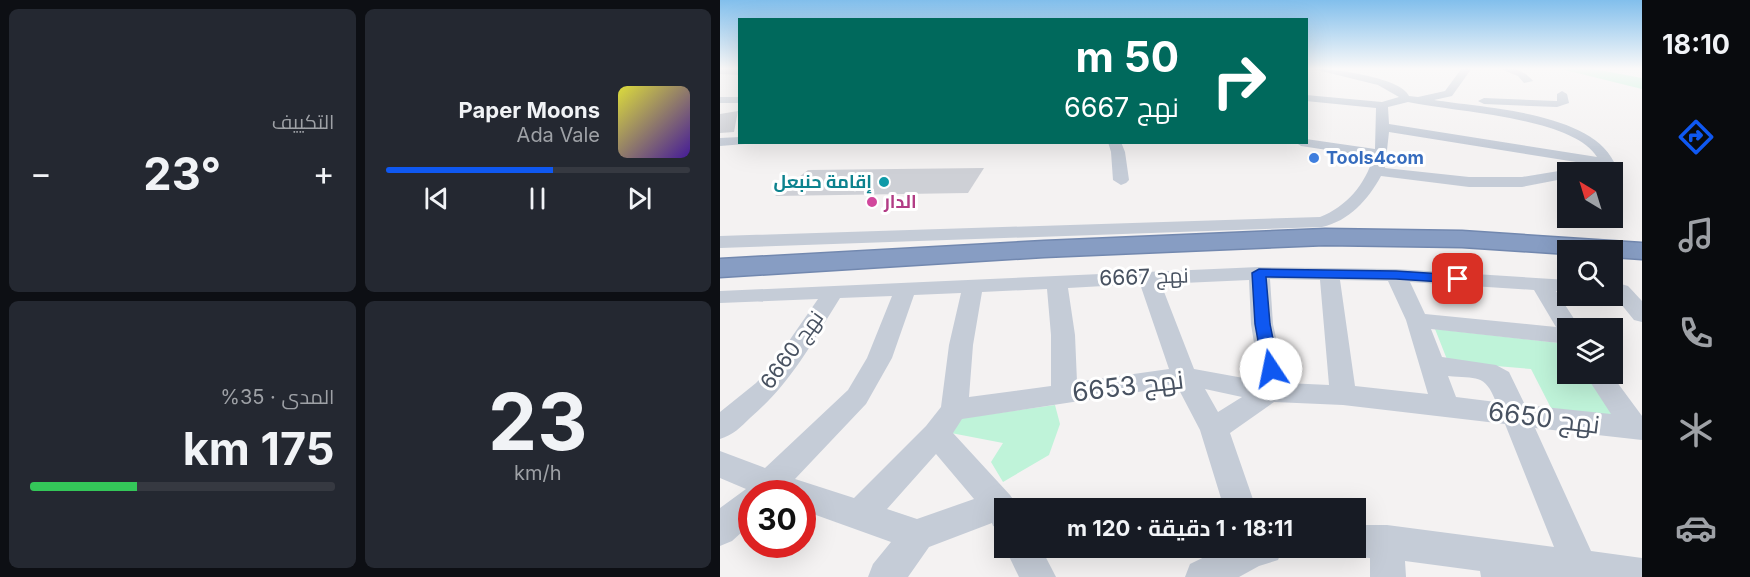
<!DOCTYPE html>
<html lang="ar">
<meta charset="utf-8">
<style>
:root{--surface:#171b24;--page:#242831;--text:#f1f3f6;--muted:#9ea1a6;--line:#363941;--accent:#0f58f1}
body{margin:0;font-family:Inter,Cairo,sans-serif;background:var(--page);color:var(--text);direction:rtl;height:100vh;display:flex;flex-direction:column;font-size:22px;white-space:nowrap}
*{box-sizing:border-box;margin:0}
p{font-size:20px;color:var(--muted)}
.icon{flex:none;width:33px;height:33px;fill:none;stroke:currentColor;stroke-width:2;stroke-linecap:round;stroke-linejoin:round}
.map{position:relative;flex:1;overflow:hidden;direction:ltr}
.side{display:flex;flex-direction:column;gap:9px;padding:9px;background:#0d0f14;width:720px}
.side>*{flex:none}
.hud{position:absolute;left:18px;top:18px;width:570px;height:126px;border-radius:0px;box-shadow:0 6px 24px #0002;direction:rtl;background:#00695c;color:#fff;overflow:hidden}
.needle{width:39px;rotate:322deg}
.buttons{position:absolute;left:837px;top:162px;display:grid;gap:12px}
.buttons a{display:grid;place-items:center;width:66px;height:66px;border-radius:0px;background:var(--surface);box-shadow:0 6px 24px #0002;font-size:30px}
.speed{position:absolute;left:18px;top:480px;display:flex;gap:12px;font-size:30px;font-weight:700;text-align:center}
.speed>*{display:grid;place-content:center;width:78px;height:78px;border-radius:50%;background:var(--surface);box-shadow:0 6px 24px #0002;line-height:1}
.speed .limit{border:9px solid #d22;background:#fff;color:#111}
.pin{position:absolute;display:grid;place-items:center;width:51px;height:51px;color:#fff;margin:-26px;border-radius:12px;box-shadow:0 3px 9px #0006}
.me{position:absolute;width:66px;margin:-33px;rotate:349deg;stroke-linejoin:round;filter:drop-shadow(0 0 4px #0008)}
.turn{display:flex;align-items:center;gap:21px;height:126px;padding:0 30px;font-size:27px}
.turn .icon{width:78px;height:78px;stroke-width:2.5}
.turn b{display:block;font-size:42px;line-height:51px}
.big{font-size:45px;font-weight:700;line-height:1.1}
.side .tile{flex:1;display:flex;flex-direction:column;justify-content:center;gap:9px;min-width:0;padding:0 21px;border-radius:9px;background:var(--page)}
.side .dial{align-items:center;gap:0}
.dial b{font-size:78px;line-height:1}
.song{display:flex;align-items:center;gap:18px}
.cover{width:72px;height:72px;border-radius:9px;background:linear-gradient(135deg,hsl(60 70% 55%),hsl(260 70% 35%))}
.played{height:6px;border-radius:3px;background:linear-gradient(90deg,var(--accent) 55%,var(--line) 55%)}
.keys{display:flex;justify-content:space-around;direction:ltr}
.heat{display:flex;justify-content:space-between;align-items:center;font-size:33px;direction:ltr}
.charge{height:9px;border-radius:4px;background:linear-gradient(90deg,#34c759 35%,var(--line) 0)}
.side .tiles{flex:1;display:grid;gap:9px;grid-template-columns:repeat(2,1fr)}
.trip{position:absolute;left:274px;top:498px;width:372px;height:60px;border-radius:0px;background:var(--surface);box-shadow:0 6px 24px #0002;font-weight:700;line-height:60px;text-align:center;direction:rtl}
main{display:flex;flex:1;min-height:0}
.tab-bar{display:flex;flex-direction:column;width:108px;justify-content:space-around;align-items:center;background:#090b0e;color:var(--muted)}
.tab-bar .icon{width:42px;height:42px}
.tab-bar .selected{color:var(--accent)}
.tab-bar b{font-size:27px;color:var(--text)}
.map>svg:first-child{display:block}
.green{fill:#bff3d9}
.building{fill:#ced0d6}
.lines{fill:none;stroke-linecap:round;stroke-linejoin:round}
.highway-casing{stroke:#7288af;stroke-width:3}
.minor{fill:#c5ccd7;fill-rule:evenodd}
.highway{fill:#879dc3;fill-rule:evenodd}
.route{fill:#0f58f1;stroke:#0a399d;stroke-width:1.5}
.shop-dot{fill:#3f7fe0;stroke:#fff;stroke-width:2}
.culture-dot{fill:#0f9aa8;stroke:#fff;stroke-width:2}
.hotel-dot{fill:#d1479c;stroke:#fff;stroke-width:2}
.labels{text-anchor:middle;stroke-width:6;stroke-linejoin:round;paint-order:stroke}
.far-shop-label{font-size:18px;font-weight:bold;fill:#366cbe;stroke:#fff;text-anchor:start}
.far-culture-label{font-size:18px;font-weight:bold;fill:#0d838f;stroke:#fff;text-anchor:end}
.far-hotel-label{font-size:18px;font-weight:bold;fill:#b23c85;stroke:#fff;text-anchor:start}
.street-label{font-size:21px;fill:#485261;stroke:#fff}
.near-street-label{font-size:26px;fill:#485261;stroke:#fff}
</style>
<main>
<nav class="tab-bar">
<b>18:10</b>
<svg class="icon selected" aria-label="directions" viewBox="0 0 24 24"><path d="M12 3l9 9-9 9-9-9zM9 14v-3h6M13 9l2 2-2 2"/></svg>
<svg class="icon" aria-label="music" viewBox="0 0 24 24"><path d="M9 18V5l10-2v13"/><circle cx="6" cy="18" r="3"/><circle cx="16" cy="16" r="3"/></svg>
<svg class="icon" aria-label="phone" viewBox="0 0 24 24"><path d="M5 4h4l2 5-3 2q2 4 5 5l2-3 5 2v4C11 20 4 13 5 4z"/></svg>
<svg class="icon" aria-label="climate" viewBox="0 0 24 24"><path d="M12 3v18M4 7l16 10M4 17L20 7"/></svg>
<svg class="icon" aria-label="car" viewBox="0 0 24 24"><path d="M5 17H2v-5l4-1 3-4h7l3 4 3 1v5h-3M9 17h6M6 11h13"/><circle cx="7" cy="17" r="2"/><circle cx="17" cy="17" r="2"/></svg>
</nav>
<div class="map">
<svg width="922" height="577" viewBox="0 0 922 577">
<rect width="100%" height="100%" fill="#f4f2f2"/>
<g class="green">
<path d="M 837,68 L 868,68 L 922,78 L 922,89 Z"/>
<path d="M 715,329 L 848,344 L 848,374 L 867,374 L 895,416 L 831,408 L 811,369 L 728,362 Z"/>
<path d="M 335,405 L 340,424 L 329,455 L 283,482 L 271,462 L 283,443 L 231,433 L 242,418 Z"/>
</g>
<g class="building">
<path d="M 18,111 L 14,132 L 0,133 L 0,114 Z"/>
<path d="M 264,168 L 248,193 L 55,196 L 88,170 Z"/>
</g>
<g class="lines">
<g class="highway-casing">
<path id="highway" d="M 605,229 L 742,231 L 922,243 L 922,259 L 892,257 L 892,250 L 848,250 L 848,254 L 742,247 L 605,245 L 324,257 L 0,277 L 0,259 L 324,241 Z"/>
</g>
<g class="minor">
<path d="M 0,68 L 20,69 L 20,75 L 0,74 Z"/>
<path d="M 589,68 C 609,68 681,77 689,96 L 698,97 L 725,91 L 742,68 L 752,68 L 732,96 L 714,100 C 764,108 870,112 894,162 L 882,172 L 848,172 L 848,178 L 802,187 L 749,187 L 661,176 C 648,200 629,221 602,227 L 0,248 L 0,236 L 600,217 C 626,207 646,184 653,157 L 581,146 L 575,142 L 586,142 L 586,139 L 655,149 L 656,108 L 586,101 L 586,95 L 662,102 L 679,97 L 658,85 ZM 688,102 C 734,112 853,117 877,157 L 669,124 L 668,107 ZM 669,132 L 875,165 L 802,177 L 749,177 L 665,168 Z"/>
<path d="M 778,68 C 793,68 803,69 813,81 L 804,83 L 798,76 Z"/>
<path d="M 842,91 L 847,94 L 849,103 L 837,107 L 764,104 L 758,101 L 764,98 L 837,101 L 837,94 Z"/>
<rect x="0" y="97" width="20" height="6"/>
<path d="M 20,137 L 20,142 L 25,144 L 0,146 L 0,138 Z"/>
<path d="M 388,142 L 401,142 L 405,152 L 409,180 L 406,183 L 401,185 L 393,180 L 391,152 Z"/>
<path d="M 539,267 L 676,269 L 848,280 L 848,292 L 836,291 L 860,328 L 848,328 L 848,344 L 711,329 L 722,357 L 776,365 L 789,372 L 805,405 L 891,414 L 865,374 L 891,374 L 922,416 L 922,440 L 815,428 L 871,551 L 922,558 L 922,577 L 761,577 L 760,571 L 685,561 L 686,577 L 650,577 L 650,558 L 636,557 L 624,553 L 622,548 L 636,548 L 636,525 L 667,525 L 834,547 L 785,424 L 623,405 L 554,402 L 510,433 L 536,508 L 504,508 L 480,430 L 457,386 L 242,419 L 233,433 L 290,495 L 299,508 L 285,508 L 285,530 L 273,526 L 272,523 L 209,547 L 188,577 L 148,577 L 153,564 L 171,542 L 82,510 L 82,494 L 32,494 L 32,523 L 12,541 L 0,546 L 0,508 L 26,489 L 0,478 L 0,451 L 45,468 L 128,390 L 147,358 L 172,296 L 120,298 C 91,344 72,382 30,418 C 21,427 13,435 0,439 L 0,412 L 36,383 L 51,367 L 98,299 L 0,303 L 0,291 ZM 550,279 L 600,280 L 609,385 L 566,383 L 553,324 ZM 529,280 L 531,324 L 540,381 L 474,369 L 441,284 ZM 620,280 L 668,281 L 686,320 L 708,394 L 635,386 ZM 690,282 L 814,290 L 836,327 L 705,314 ZM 420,284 L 449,369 L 357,382 L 355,335 L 348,288 ZM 327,289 L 331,335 L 331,386 L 249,397 L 253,345 L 262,292 ZM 241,293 L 229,345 L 221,407 L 206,426 L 134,498 L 75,479 L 146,404 L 172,358 L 194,295 ZM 728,376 C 756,379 765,373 776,402 L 736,397 ZM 485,389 L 522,397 L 498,412 ZM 216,454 L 254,499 L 197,519 L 167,509 Z"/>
<path d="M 901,284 L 908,286 L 922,301 L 922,322 L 914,320 L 892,293 L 894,286 Z"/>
<path d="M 285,548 L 321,548 L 336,577 L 299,577 Z"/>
<path d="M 503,548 L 563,548 L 558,560 L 539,566 L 519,577 L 465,577 L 470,564 Z"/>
</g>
<use href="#highway" class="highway"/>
</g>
<linearGradient id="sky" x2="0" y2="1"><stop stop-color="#82bfec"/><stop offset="0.46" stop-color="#faf9f9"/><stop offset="1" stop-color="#faf9f9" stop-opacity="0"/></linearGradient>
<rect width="922" height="149" fill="url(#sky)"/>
<path class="route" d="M 539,269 L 676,271 L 738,275 L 745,279 L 738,283 L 676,279 L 546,277 L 550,324 L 559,369 L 557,373 L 545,373 L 543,369 L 535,324 L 532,273 Z"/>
<circle class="shop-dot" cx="594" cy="158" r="6"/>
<circle class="culture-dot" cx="164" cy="182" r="6"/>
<circle class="hotel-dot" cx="152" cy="202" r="6"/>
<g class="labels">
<g class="far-shop-label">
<text x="606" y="164">Tools4com</text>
</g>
<g class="far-culture-label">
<text x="152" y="188">إقامة حنبعل</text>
</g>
<g class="far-hotel-label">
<text x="164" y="208">الدار</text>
</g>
<g class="street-label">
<text transform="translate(424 277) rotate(-2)" y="7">نهج 6667</text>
<text transform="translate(72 350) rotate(-54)" y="7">نهج 6660</text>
</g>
<g class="near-street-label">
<text transform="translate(408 386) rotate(-7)" y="9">نهج 6653</text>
<text transform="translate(824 418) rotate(7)" y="9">نهج 6650</text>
</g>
</g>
</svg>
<div class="buttons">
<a><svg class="needle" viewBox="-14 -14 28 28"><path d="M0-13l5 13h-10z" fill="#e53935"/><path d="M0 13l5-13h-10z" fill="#9ea1a6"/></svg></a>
<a><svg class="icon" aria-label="search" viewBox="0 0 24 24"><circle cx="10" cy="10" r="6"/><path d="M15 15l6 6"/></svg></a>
<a><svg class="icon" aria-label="layers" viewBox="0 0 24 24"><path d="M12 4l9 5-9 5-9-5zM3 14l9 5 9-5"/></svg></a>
</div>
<div class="speed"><div class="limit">30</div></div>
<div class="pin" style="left:738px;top:279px;background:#d93025"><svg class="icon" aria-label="arrive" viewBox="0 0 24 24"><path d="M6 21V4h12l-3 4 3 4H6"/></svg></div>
<svg class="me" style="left:551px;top:369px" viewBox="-20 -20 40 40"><circle r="19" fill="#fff"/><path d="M0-13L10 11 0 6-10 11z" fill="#0f58f1"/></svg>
<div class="trip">18:11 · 1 دقيقة · 120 m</div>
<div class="hud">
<div class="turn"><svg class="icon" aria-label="right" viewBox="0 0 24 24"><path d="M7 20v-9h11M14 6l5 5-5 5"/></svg><div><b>50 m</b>نهج 6667</div></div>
</div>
</div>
<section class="side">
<div class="tiles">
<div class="tile">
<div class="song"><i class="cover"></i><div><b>Paper Moons</b><p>Ada Vale</p></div></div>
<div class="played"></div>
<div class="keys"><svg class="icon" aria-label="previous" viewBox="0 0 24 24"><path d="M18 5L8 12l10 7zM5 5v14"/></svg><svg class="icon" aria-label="pause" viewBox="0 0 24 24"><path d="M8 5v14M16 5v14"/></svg><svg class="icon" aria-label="next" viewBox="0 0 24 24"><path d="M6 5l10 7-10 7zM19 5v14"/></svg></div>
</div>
<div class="tile"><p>التكييف</p>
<div class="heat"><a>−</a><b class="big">23°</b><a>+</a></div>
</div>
<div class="tile dial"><b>23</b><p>km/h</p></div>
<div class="tile"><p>المدى · 35%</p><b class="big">175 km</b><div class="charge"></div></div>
</div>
</section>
</main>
